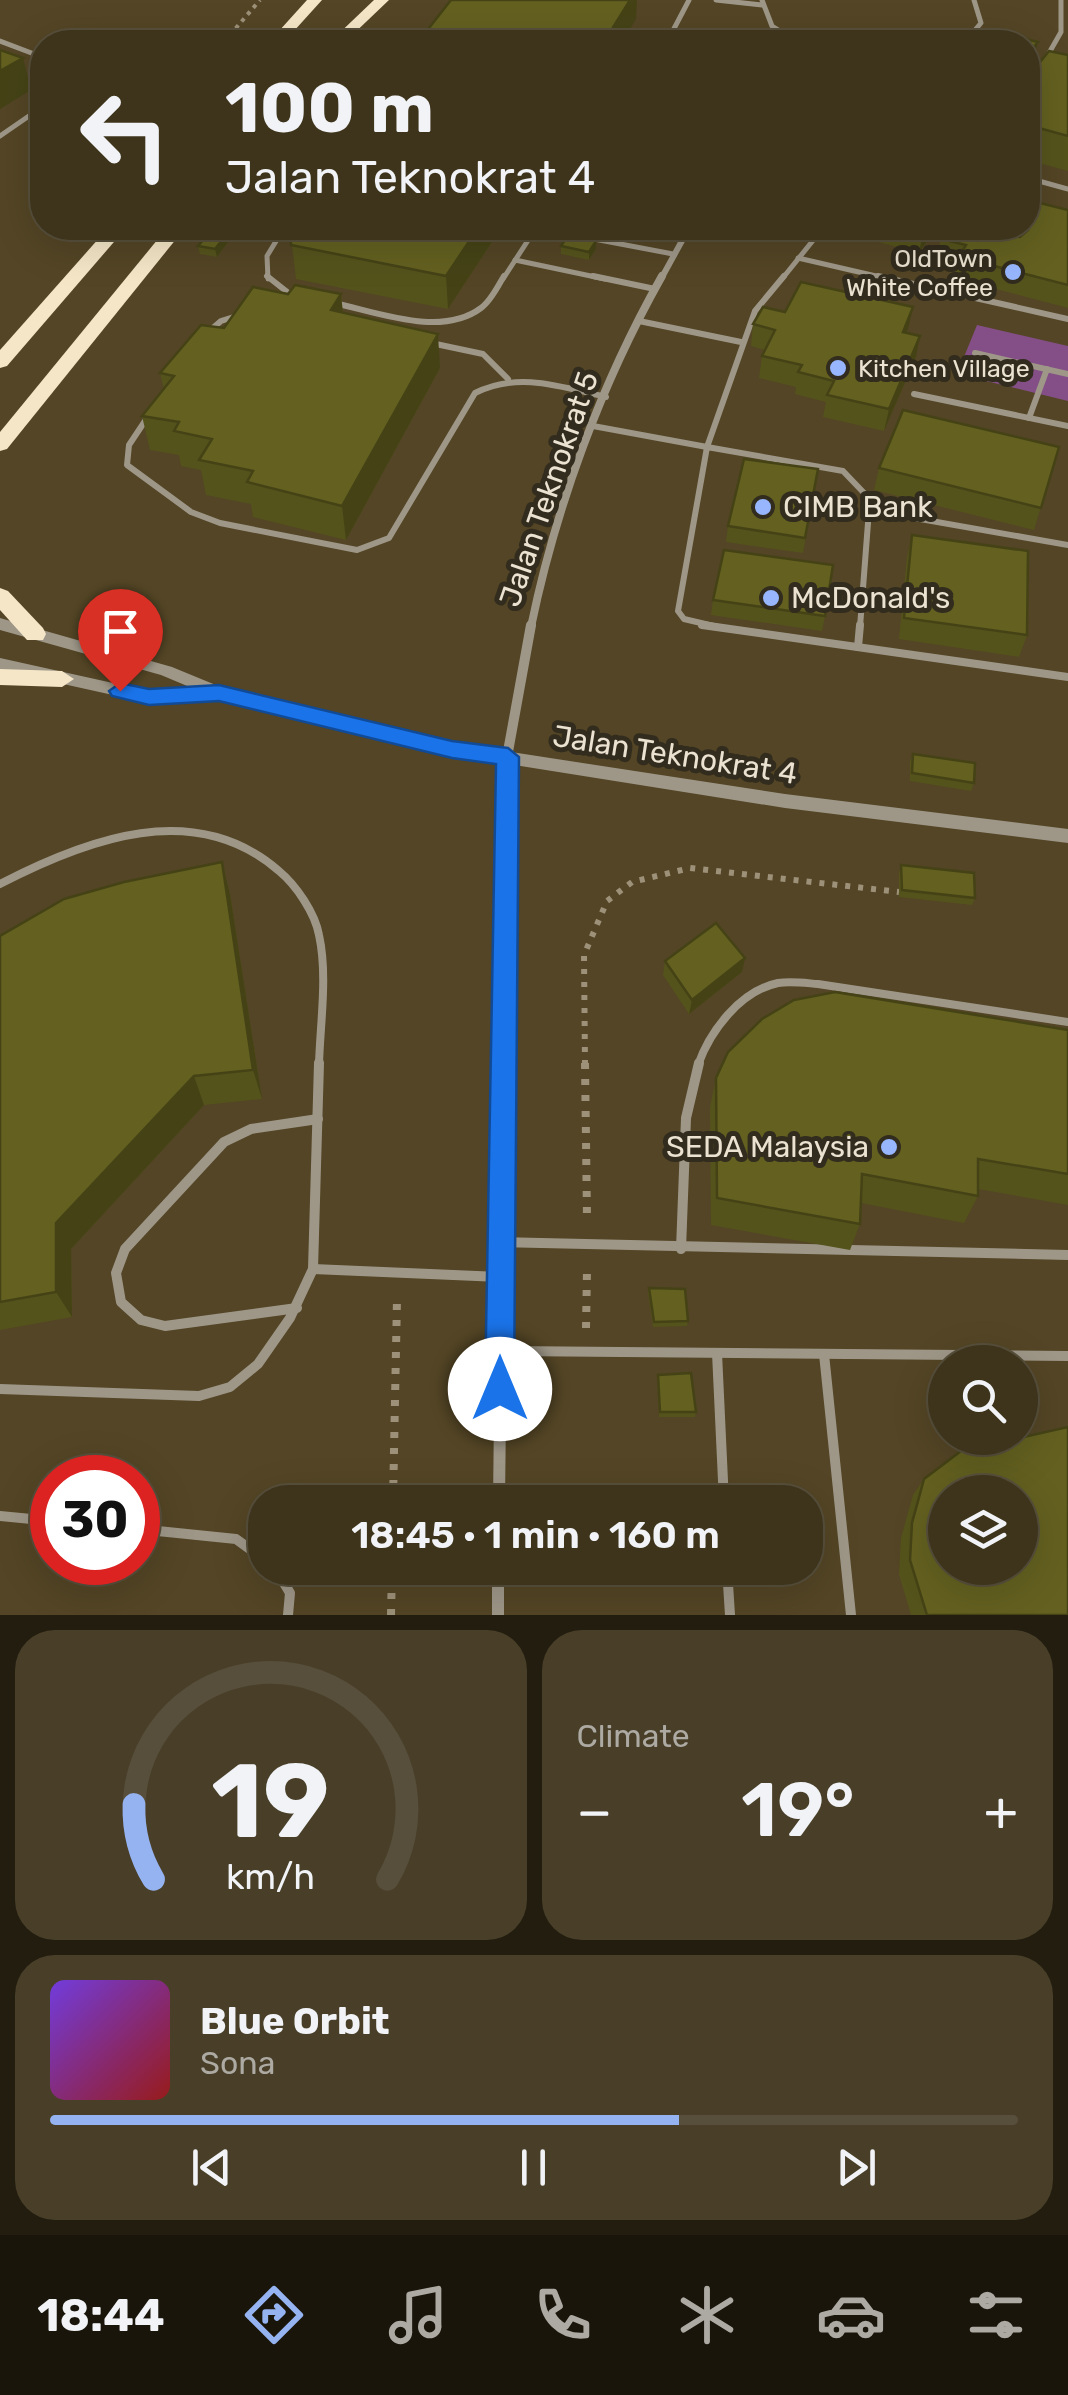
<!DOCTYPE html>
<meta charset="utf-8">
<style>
:root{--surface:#3e341c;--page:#493f29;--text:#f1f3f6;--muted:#adaaa3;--line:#574f3b;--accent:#95b2f1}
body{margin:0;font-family:Rubik,sans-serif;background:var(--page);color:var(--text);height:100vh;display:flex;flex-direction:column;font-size:38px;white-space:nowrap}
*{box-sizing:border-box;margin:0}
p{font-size:32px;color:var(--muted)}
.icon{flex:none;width:55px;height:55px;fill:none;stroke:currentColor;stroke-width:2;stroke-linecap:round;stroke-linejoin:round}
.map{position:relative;height:1615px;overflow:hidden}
.drawer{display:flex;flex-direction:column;gap:15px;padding:15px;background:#221d0f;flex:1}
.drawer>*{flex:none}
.hud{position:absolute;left:30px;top:30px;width:1010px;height:210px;border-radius:40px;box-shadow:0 10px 40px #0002,0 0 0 2px var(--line);background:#3e341c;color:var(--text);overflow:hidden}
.controls{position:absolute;left:928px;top:1345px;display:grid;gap:20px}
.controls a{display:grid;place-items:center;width:110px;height:110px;border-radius:50%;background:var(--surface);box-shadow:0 10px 40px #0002,0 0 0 2px var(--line);font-size:50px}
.speed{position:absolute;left:30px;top:1455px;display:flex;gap:20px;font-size:50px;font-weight:700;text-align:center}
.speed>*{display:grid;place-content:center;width:130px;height:130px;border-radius:50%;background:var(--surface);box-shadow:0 10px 40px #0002,0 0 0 2px var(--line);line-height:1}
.speed .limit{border:15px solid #d22;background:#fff;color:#111}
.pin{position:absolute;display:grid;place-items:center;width:85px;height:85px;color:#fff;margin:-102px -42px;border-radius:50% 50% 50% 0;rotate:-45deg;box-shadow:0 0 10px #0007}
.pin .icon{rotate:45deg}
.me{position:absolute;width:110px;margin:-55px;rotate:0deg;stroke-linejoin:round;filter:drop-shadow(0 0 8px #0008)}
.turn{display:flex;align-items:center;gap:35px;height:210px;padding:0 30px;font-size:45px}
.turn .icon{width:130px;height:130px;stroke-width:2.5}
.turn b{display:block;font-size:70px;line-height:85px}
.big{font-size:75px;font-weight:600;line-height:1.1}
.drawer .tile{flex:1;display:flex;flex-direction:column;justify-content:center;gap:15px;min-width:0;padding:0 35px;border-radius:40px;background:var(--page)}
.drawer .dial{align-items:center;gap:0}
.dial svg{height:260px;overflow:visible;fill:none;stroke:var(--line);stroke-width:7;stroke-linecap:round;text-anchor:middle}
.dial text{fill:var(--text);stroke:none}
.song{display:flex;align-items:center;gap:30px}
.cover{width:120px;height:120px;border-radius:15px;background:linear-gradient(135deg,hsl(260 70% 55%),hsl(0 70% 35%))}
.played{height:10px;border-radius:5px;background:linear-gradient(90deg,var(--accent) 65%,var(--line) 65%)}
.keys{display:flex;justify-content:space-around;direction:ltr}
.heat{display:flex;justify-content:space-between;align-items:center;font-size:55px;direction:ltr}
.drawer .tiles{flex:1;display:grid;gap:15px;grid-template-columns:1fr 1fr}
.tile:last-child{grid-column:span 2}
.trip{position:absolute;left:248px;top:1485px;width:575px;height:100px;border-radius:40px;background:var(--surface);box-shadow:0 10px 40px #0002,0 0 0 2px var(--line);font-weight:600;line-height:100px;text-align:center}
.menu{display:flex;height:160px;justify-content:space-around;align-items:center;background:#19150b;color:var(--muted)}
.menu .icon{width:70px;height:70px}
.menu .current{color:var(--accent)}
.menu b{font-size:45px;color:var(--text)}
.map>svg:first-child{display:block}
.green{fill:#844f86}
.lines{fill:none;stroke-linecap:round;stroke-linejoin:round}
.path-far2{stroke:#9d9179;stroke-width:4;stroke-dasharray:4 5;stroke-linecap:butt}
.path-far1{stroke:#9d9179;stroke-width:6;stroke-dasharray:5 8;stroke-linecap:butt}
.path{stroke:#9d9179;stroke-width:8;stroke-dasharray:6 10;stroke-linecap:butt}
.service-far3{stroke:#9e9788;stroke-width:5}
.service-far2{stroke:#9e9788;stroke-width:6}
.service-far1{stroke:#9e9788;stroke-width:8}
.service{stroke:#9e9788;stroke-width:10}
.minor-far3{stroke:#9e9788;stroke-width:6}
.minor-far2{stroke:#9e9788;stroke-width:8}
.minor-far1{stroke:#9e9788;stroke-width:10}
.minor{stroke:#9e9788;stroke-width:12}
.tertiary{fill:#9e9788;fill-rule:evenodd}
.primary{fill:#f4e6c7;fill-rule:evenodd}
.wall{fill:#55531c}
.shaded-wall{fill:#454316}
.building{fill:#636020;stroke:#454316;stroke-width:2.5;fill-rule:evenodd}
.route{fill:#1a73e8;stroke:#114b97;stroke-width:2.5}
.poi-dot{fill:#97b6fd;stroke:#322c1e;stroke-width:4}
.labels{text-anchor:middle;stroke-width:10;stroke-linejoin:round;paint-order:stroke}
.far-poi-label{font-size:25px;fill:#ebe2d1;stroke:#322c1e;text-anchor:end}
.street-label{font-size:30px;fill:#ebe2d1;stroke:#322c1e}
.poi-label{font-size:30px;fill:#ebe2d1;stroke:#322c1e;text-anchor:start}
</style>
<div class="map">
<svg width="1068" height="1615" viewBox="0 0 1068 1615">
<rect width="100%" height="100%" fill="#534525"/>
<path class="green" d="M 977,325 L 1068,346 L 1068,401 L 957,374 Z"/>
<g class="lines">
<path class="path-far2" d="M 224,42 L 260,0"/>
<path class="path-far1" d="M 585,1065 L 584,955 L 607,901 L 632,882 L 690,868 L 899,892"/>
<g class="path">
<path d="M 585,1063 L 587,1218"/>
<path d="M 586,1328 L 587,1270"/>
<path d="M 393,1502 L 397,1299"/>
<path d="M 391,1615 L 392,1568"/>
</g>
<g class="service-far3">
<path d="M 716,0 L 762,5"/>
<path d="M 762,0 L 772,26 L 797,42"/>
<path d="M 0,41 L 42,57"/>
<path d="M 667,42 L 689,0"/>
<path d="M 965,42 L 981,23 L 974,0"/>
<path d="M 1045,60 L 1061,32 L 1061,0"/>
<path d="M 0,136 L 42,107"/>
<path d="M 1028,178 L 1068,189"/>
<path d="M 536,228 L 673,254"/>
<path d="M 798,258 L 889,279"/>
<path d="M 515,260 L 605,279"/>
<path d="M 268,279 L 267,256 L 284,228"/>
<path d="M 503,279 L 536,228"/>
<path d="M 782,279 L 823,228"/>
</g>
<g class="service-far2">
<path d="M 267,276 L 291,295"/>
<path d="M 593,276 L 655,289"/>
<path d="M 878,276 L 1068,319"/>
<path d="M 334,303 C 377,312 441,338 481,308 C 491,301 498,286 504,276"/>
<path d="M 639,321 L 741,342"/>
<path d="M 206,334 L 221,321 L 237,316"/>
<path d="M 431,343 L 483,354 L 508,379"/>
<path d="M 975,353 L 1068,374"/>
<path d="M 914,394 L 1068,426"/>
<path d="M 149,415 L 129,445 L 127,465 L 191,512 L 220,523 L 357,550 L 389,538 L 475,393 C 518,371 562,387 606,397"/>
<path d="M 1029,418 L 1047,369"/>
<path d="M 593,426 L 707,447 L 755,311 L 784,276"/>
<path d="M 718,627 L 684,619 L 678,611 L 707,447 L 843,471 L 865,494 L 869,510 L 1068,545"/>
<path d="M 860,627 L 869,510"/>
</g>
<g class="service-far1">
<path d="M 702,625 L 1068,677"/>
<path d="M 858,647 L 860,625"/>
<path d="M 0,884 C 87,839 195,798 279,871 C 296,885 315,913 319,935 C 328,976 320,1024 319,1065"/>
<path d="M 698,1065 C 710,1031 740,991 778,983 C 791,981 805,983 818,984 L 1068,1022"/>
</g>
<g class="service">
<path d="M 501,1242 L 1068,1255"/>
<path d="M 681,1249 L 686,1118 L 699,1063"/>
<path d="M 313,1269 L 500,1277"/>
<path d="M 297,1308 L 165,1326 L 141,1320 L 121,1302 L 116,1273 L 125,1249 L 224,1142 L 251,1129 L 318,1119"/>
<path d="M 500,1351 L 1068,1356"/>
<path d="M 717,1353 L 724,1502"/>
<path d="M 824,1354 L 851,1615"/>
<path d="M 0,1389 L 199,1396 L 230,1387 L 258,1364 L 290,1318 L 313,1269 L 319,1063"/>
<path d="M 0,1516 L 52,1521"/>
<path d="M 138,1529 L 236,1539 L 265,1560"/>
<path d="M 275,1568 L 290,1593 L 288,1615"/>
<path d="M 727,1568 L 730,1615"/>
</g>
<path class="minor-far3" d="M 661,279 L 689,228"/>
<path class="minor-far2" d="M 531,627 C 556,506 601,384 662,276"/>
<path class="minor-far1" d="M 504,1065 L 507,757 L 531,625"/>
<g class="minor">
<path d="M 499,1502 L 504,1063"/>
<path d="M 498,1568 L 498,1615"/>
</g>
<path class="tertiary" d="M 0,618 L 172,667 L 223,688 L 452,743 L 785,794 L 1068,829 L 1068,843 L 785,808 L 452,755 L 216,698 L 149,703 L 0,670 L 0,658 L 149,691 L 192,688 L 161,675 L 0,630 Z"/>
<g class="primary">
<path d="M 307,0 L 322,0 L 284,42 L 269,42 Z"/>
<path d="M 374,0 L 389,0 L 345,42 L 330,42 Z"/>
<path d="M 108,228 L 126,228 L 7,366 L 0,368 L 0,350 Z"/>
<path d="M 167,228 L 185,228 L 7,449 L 0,451 L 0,432 Z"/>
<path d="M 0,588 L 8,591 L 43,628 L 46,634 L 43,640 L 27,640 L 0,610 Z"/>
<path d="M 0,669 L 62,671 L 74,679 L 62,687 L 0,685 Z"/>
</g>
</g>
<g class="wall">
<path d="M 1068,55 L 1068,171 L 1028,160 L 1028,77 Z"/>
<path d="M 1068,210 L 1068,308 L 954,278 L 957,266 L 936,260 L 941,239 L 967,237 L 971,231 L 956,228 L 1028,228 Z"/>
<path d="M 232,228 L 233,235 L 217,257 L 200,254 L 198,246 Z"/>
<path d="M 290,228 L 501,228 L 448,309 L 296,279 Z"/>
<path d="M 850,228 L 936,228 L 919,253 L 849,234 Z"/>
<path d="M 561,246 L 596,249 L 589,260 L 561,254 Z"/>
<path d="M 288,294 L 341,294 L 343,313 L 440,368 L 346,540 L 253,517 L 251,504 L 206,495 L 201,470 L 181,466 L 179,455 L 150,450 L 142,416 L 164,389 L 160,373 L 224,328 Z"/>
<path d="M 785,312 L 908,329 L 907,333 L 916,357 L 884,431 L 823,417 L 826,402 L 795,394 L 796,387 L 759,378 L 762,356 L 765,350 L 751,346 L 753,324 Z"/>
<path d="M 1059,447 L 1034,530 L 874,490 L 879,468 Z"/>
<path d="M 818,469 L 803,553 L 726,542 L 728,526 Z"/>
<path d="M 912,535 L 1027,635 L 1019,657 L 899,639 L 907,557 Z"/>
<path d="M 713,600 L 825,616 L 822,631 L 711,615 Z"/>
<path d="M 913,754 L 974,783 L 971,791 L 910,781 L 910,762 Z"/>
<path d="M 222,862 L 230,894 L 262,1099 L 204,1105 L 71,1249 L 72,1317 L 0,1330 L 0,936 Z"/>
<path d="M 901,865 L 975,898 L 972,905 L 899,897 L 899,873 Z"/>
<path d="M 665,961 L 742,972 L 689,1014 L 663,975 Z"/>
<path d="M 1068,1030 L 1068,1205 L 978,1189 L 978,1196 L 964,1223 L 861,1203 L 860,1224 L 850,1250 L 711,1225 L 710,1107 L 716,1078 Z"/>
<path d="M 649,1288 L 688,1321 L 687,1326 L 653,1327 L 648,1293 Z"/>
<path d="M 658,1375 L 696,1412 L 695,1417 L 659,1417 Z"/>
<path d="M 924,1479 L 1068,1615 L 911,1615 L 899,1574 L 901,1538 L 913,1495 Z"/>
</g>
<g class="shaded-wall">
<path d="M 630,0 L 637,0 L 636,19 L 622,42 L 604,42 Z"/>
<path d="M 1038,42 L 1036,49 L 1028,59 L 1028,54 Z"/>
<path d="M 23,58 L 31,90 L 0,109 L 0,71 Z"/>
<path d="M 232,228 L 233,235 L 217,257 L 215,249 Z"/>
<path d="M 478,228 L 501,228 L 448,309 L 446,276 Z"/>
<path d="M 929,228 L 936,228 L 919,253 L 922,238 Z"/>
<path d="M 596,241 L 596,249 L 589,260 L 589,252 Z"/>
<path d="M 341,294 L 344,328 L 331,310 Z"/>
<path d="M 913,307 L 908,329 L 898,353 L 903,332 Z"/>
<path d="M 438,334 L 440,368 L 346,540 L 342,506 Z"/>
<path d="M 920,336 L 916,357 L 884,431 L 889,409 Z"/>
<path d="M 222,862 L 230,894 L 262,1099 L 253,1070 Z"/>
<path d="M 745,958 L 742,972 L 689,1014 L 692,1000 Z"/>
<path d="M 194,1076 L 204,1105 L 71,1249 L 72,1317 L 56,1292 L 56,1223 Z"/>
</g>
<g class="building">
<path d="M 451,0 L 630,0 L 604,42 L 418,42 Z"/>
<path d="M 1017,37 L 1038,42 L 1028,54 L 1028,42 L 1012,42 Z"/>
<path d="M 0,50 L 23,58 L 0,71 Z"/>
<path d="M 1049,51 L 1068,55 L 1068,136 L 1028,125 L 1028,77 Z"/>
<path d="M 1028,200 L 1068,210 L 1068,285 L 959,257 L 966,245 L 941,239 L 945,232 L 967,237 L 973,228 L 984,228 L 1020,237 L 1027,231 L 1012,228 L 1028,228 Z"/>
<path d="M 213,228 L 232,228 L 215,249 L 198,246 Z"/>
<path d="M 290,228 L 478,228 L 446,276 L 291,245 Z"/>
<path d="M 884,228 L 929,228 L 922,238 Z"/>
<path d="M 568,235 L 596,241 L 589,252 L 561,246 Z"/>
<path d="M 801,282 L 913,307 L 903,332 L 920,336 L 889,409 L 827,395 L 834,381 L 798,372 L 802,365 L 762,356 L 775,330 L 753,324 L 763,307 L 785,312 Z"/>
<path d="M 295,285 L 341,294 L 331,310 L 438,334 L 342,506 L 247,482 L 253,471 L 199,460 L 212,439 L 174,431 L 179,422 L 142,416 L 174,376 L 160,373 L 201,325 L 224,328 L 253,287 L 288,294 Z"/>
<path d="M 903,410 L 1059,447 L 1041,508 L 879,468 Z"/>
<path d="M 744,459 L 818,469 L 805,538 L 728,526 Z"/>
<path d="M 912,535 L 1028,551 L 1027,635 L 904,618 Z"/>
<path d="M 724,550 L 833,565 L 825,616 L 713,600 Z"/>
<path d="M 913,754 L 975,763 L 974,783 L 912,773 Z"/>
<path d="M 222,862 L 253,1070 L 194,1076 L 56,1223 L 56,1292 L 0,1302 L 0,936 L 64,899 L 124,882 Z"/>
<path d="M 901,865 L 974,873 L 975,898 L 902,890 Z"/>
<path d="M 716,923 L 745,958 L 692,1000 L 665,961 Z"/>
<path d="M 835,992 L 1068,1030 L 1068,1174 L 978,1159 L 978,1196 L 862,1174 L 860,1224 L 717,1198 L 716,1078 L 728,1052 L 762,1019 L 794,1000 Z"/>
<path d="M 649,1288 L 685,1289 L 688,1321 L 654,1322 Z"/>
<path d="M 691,1373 L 696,1412 L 660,1412 L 658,1375 Z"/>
<path d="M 1068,1427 L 1068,1615 L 927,1615 L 910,1560 L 912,1523 L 924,1479 L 961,1451 ZM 945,1492 L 1020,1492 L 1020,1568 L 945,1568 Z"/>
</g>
<path class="route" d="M 120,683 L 149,689 L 219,685 L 452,741 L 508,748 L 519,757 L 514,1389 L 510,1400 L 500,1404 L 489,1400 L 485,1389 L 496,764 L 452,758 L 219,701 L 149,705 L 112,696 L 109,691 Z"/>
<g class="poi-dot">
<circle cx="1013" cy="272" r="10"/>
<circle cx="838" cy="368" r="10"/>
<circle cx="763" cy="507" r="10"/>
<circle cx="771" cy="598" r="10"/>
<circle cx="889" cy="1147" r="10"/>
</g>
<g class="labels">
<g class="far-poi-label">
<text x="993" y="267">OldTown<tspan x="993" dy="29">White Coffee</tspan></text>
<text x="858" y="377" text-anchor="start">Kitchen Village</text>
</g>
<g class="street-label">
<text transform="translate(549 489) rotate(-71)" y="10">Jalan Teknokrat 5</text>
<text transform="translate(675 755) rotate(9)" y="10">Jalan Teknokrat 4</text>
</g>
<g class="poi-label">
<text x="783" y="517">CIMB Bank</text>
<text x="791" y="608">McDonald's</text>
<text x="869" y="1157" text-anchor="end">SEDA Malaysia</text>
</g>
</g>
</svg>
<div class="controls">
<a><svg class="icon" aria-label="search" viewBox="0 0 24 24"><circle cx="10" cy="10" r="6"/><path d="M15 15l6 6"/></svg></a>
<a><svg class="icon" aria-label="layers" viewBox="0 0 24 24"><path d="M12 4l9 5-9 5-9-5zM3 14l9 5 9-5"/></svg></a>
</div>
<div class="speed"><div class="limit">30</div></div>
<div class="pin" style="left:120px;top:691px;background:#d93025"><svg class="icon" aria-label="arrive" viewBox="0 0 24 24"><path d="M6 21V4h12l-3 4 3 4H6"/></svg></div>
<svg class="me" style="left:500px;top:1389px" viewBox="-20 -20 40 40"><circle r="19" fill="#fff"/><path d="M0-13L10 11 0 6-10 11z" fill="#1a73e8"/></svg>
<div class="trip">18:45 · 1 min · 160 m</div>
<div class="hud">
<div class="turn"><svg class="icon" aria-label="left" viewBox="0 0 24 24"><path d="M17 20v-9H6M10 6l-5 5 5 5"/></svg><div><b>100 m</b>Jalan Teknokrat 4</div></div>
</div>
</div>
<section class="drawer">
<div class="tiles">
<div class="tile dial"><svg viewBox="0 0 100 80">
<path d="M14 69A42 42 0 1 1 86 69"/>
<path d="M14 69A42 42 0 0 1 8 46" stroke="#95b2f1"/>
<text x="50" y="56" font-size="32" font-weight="700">19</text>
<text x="50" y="72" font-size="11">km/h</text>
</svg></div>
<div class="tile"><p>Climate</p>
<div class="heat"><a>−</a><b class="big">19°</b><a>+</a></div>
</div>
<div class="tile">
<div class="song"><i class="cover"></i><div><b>Blue Orbit</b><p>Sona</p></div></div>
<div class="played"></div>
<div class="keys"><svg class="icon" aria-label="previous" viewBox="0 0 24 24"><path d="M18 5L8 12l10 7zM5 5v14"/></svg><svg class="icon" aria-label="pause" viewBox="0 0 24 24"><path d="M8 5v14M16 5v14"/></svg><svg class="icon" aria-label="next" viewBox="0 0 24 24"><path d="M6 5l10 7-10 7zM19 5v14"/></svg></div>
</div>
</div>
</section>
<nav class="menu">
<b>18:44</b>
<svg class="icon current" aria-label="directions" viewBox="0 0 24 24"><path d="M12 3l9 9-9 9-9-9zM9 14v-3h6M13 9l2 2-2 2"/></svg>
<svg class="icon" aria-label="music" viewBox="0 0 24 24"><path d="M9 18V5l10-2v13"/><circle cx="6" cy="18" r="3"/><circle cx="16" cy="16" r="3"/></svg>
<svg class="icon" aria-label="phone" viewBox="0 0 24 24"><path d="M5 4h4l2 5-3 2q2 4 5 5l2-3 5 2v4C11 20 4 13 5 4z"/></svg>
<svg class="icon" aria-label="climate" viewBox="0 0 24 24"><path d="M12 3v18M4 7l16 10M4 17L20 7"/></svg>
<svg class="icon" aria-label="car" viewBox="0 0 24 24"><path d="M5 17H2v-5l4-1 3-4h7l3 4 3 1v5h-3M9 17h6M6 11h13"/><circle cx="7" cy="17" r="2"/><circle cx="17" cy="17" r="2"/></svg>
<svg class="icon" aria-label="filters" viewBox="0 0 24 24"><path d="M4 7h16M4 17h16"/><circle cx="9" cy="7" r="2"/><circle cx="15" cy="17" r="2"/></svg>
</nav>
